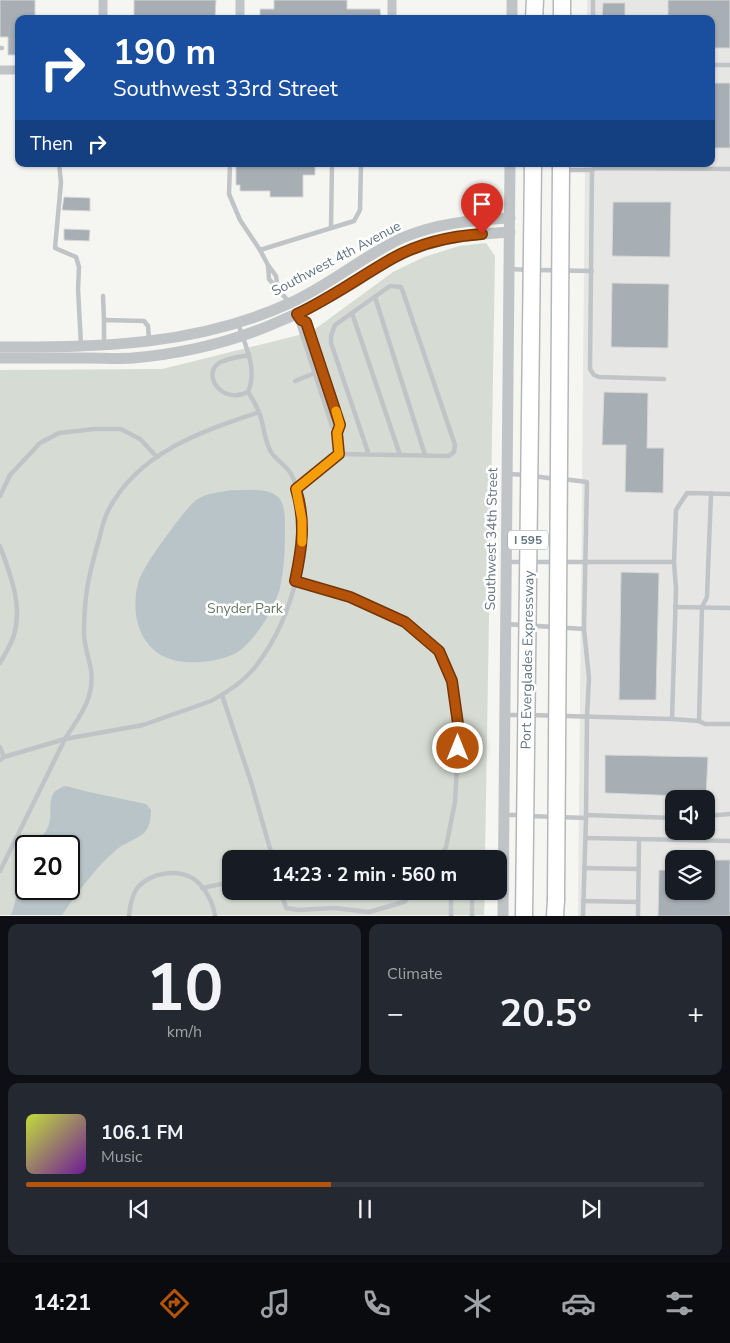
<!DOCTYPE html>
<meta charset="utf-8">
<style>
:root{--surface:#171b24;--page:#242831;--text:#f1f3f6;--muted:#9ea1a6;--line:#363941;--accent:#b45309}
body{margin:0;font-family:"Nunito Sans",sans-serif;background:var(--page);color:var(--text);height:100vh;display:flex;flex-direction:column;font-size:19px;white-space:nowrap}
*{box-sizing:border-box;margin:0}
p{font-size:16px;color:var(--muted)}
.icon{flex:none;width:28px;height:28px;fill:none;stroke:currentColor;stroke-width:2;stroke-linecap:round;stroke-linejoin:round}
.map{position:relative;height:916px;overflow:hidden}
.side{display:flex;flex-direction:column;gap:8px;padding:8px;background:#0d0f14;flex:1}
.side>*{flex:none}
.guide{position:absolute;left:15px;top:15px;width:700px;height:152px;border-radius:10px;box-shadow:0 1px 4px #0004;background:#1a4fa0;color:#fff;overflow:hidden}
.buttons{position:absolute;left:665px;top:790px;display:grid;gap:10px}
.buttons a{display:grid;place-items:center;width:50px;height:50px;border-radius:10px;background:var(--surface);box-shadow:0 1px 4px #0004;font-size:25px}
.speed{position:absolute;left:15px;top:835px;display:flex;gap:10px;font-size:25px;font-weight:700;text-align:center}
.speed>*{display:grid;place-content:center;width:65px;height:65px;border-radius:50%;background:var(--surface);box-shadow:0 1px 4px #0004;line-height:1}
.speed .limit{border:2px solid #111;border-radius:8px;background:#fff;color:#111}
.pin{position:absolute;display:grid;place-items:center;width:42px;height:42px;color:#fff;margin:-51px -21px;border-radius:50% 50% 50% 0;rotate:-45deg;box-shadow:0 0 5px #0007}
.pin .icon{rotate:45deg}
.me{position:absolute;width:55px;margin:-28px;rotate:0deg;stroke-linejoin:round;filter:drop-shadow(0 0 4px #0008)}
.turn{display:flex;align-items:center;gap:18px;height:105px;padding:0 15px;font-size:22px}
.turn .icon{width:65px;height:65px;stroke-width:2.5}
.turn b{display:block;font-size:35px;line-height:42px}
.then{display:flex;align-items:center;height:48px;padding:0 15px;background:#0003;gap:10px;font-size:19px}
.big{font-size:38px;font-weight:700;line-height:1.1}
.side .card{flex:1;display:flex;flex-direction:column;justify-content:center;gap:8px;min-width:0;padding:0 18px;border-radius:10px;background:var(--page)}
.side .dial{align-items:center;gap:0}
.dial b{font-size:65px;line-height:1}
.song{display:flex;align-items:center;gap:15px}
.cover{width:60px;height:60px;border-radius:8px;background:linear-gradient(135deg,hsl(70 70% 55%),hsl(280 70% 35%))}
.played{height:5px;border-radius:2px;background:linear-gradient(90deg,var(--accent) 45%,var(--line) 45%)}
.keys{display:flex;justify-content:space-around;direction:ltr}
.heat{display:flex;justify-content:space-between;align-items:center;font-size:28px;direction:ltr}
.side .tiles{flex:1;display:grid;gap:8px;grid-template-columns:1fr 1fr}
.card:last-child{grid-column:span 2}
.trip{position:absolute;left:222px;top:850px;width:285px;height:50px;border-radius:10px;background:var(--surface);box-shadow:0 1px 4px #0004;font-weight:700;line-height:50px;text-align:center}
.dock{display:flex;height:80px;justify-content:space-around;align-items:center;background:#090b0e;color:var(--muted)}
.dock .icon{width:35px;height:35px}
.dock .current{color:var(--accent)}
.dock b{font-size:22px;color:var(--text)}
.map>svg:first-child{display:block}
.built{fill:#e6e7e5;fill-rule:evenodd}
.green{fill:#d6dcd3;fill-rule:evenodd}
.water{fill:#b8c4c8}
.building{fill:#a7afb4;stroke:#d7d7d4}
.lines{fill:none;stroke-linecap:round;stroke-linejoin:round}
.motorway-casing{stroke:#b5b8bb;stroke-width:19}
.service{stroke:#c0c4c7;stroke-width:4.5}
.minor{stroke:#c0c4c7;stroke-width:9}
.tertiary{stroke:#c0c4c7;stroke-width:11}
.motorway{stroke:#fff;stroke-width:16}
.motorway-bridge-casing{stroke:#b5b8bb;stroke-width:19;stroke-linecap:butt}
.motorway-bridge{stroke:#fff;stroke-width:16}
.route-casing{stroke:#753606;stroke-width:12}
.route{stroke:#b45309;stroke-width:9}
.slow{stroke:#f59e0b;stroke-width:9}
.labels{text-anchor:middle;stroke-width:5;stroke-linejoin:round;paint-order:stroke}
.shield{fill:#fff;stroke:#929ea8;stroke-width:1}
.shield-label{font-size:12px;font-weight:bold;fill:#647583}
.street-label{font-size:14px;fill:#647583;stroke:#fff}
.park-label{font-size:14px;fill:#677a63;stroke:#fff}
</style>
<div class="map">
<svg width="730" height="916" viewBox="0 0 730 916">
<rect width="100%" height="100%" fill="#f5f6f1"/>
<path class="built" d="M 587,0 L 730,0 L 730,915 L 578,916 L 585,164 L 711,164 L 711,19 L 587,19 ZM 674,799 L 706,799 L 706,831 L 674,831 ZM 674,859 L 706,859 L 706,891 L 674,891 Z"/>
<path class="green" d="M 486,243 L 495,256 L 485,859 L 231,859 L 231,891 L 485,891 L 484,915 L 0,915 L 0,370 L 162,369 L 311,332 L 393,272 L 424,257 L 459,246 ZM 26,846 L 69,846 L 69,889 L 26,889 Z"/>
<g class="water">
<path d="M 232,490 C 246,491 265,487 277,496 C 286,503 285,522 285,532 C 285,550 284,570 280,588 C 274,609 255,642 236,653 C 219,662 195,664 177,661 C 139,653 129,613 139,580 C 144,565 184,510 196,500 C 206,493 221,492 232,490 Z"/>
<path d="M 66,786 L 89,792 L 146,804 L 151,810 C 151,817 150,826 145,832 C 141,837 123,844 116,850 C 95,868 78,892 62,915 L 11,915 C 19,896 17,875 26,854 L 26,889 L 69,889 L 69,846 L 31,846 C 36,839 44,836 47,829 C 56,813 41,792 66,786 Z"/>
</g>
<g class="building">
<path d="M 0,0 L 35,0 L 35,19 L 19,19 L 19,55 L 8,55 L 8,37 L 0,37 Z"/>
<path d="M 134,0 L 216,0 L 215,19 L 134,19 Z"/>
<path d="M 274,0 L 347,0 L 347,9 L 380,9 L 381,19 L 260,19 L 260,9 L 274,9 Z"/>
<path d="M 668,0 L 730,0 L 730,48 L 711,48 L 711,19 L 668,19 Z"/>
<path d="M 603,3 L 625,3 L 625,19 L 602,19 Z"/>
<rect x="711" y="83" width="19" height="65"/>
<path d="M 236,164 L 315,164 L 315,175 L 303,175 L 303,197 L 270,197 L 270,191 L 240,191 L 240,185 L 236,185 Z"/>
<path d="M 64,197 L 90,198 L 90,211 L 62,210 Z"/>
<path d="M 613,202 L 671,202 L 670,257 L 612,256 Z"/>
<path d="M 64,229 L 90,230 L 89,241 L 64,240 Z"/>
<path d="M 612,283 L 669,284 L 668,348 L 611,347 Z"/>
<path d="M 604,392 L 648,393 L 647,448 L 664,448 L 663,493 L 625,492 L 626,445 L 602,445 Z"/>
<path d="M 621,572 L 659,573 L 656,700 L 619,700 Z"/>
<path d="M 605,755 L 708,757 L 706,797 L 605,793 Z"/>
<path d="M 706,860 L 730,860 L 730,916 L 658,916 L 659,870 L 674,870 L 674,891 L 706,891 Z"/>
</g>
<g class="lines">
<g class="motorway-casing">
<g id="motorway">
<path d="M 534,19 L 535,0"/>
<path d="M 562,19 L 562,0"/>
<path d="M 555,916 L 556,900"/>
</g>
</g>
<g class="service">
<path d="M 593,19 L 593,0"/>
<path d="M 0,48 L 2,48"/>
<path d="M 711,65 L 730,65"/>
<path d="M 59,164 L 61,182 L 55,248 L 76,257 L 79,267 L 78,289 L 81,345"/>
<path d="M 230,164 L 229,194 L 240,220 L 260,250"/>
<path d="M 592,170 L 590,369 L 594,375 L 599,377 L 664,379"/>
<path d="M 567,173 L 567,170 L 592,170 L 596,168 L 730,169"/>
<path d="M 331,227 L 332,164"/>
<path d="M 268,265 L 260,250 L 354,221 L 360,210 L 361,164"/>
<path d="M 511,269 L 528,270"/>
<path d="M 536,270 L 592,271"/>
<path d="M 278,290 L 276,276 L 268,265 L 269,279 L 289,302"/>
<path d="M 103,296 L 104,320"/>
<path d="M 375,297 L 425,455"/>
<path d="M 352,313 L 400,455"/>
<path d="M 301,320 L 299,325 L 332,426 L 337,433"/>
<path d="M 238,323 C 245,345 258,369 248,392 C 252,398 256,405 259,412 C 264,424 264,441 271,452 C 276,461 289,466 293,478 C 316,535 293,618 256,666 C 245,680 228,692 211,701 L 143,725 L 65,739 C 79,717 95,698 91,670 C 89,658 84,645 84,633 C 84,598 88,577 98,543 C 101,533 103,520 108,511 C 137,453 202,431 259,412"/>
<path d="M 104,344 L 104,320 L 144,321 L 148,326 L 149,340"/>
<path d="M 295,381 L 315,373"/>
<path d="M 248,392 C 221,406 200,372 221,362 C 229,358 240,357 249,355"/>
<path d="M 339,454 L 449,456 L 454,452 L 455,445 L 403,292 L 401,287 L 390,286 L 335,325 L 331,336 L 331,343 L 369,455"/>
<path d="M 509,474 L 526,475"/>
<path d="M 533,476 L 556,479"/>
<path d="M 296,489 L 339,454 L 337,433 L 340,425 L 306,322 L 301,320 L 297,315"/>
<path d="M 0,496 L 10,475 L 40,443 L 59,433 L 94,429 L 121,429 L 140,439 L 157,457"/>
<path d="M 0,546 C 10,574 23,605 14,635 C 11,645 5,654 0,663"/>
<path d="M 508,562 L 674,562 L 676,510 L 687,493 L 730,494"/>
<path d="M 295,581 L 350,597 L 405,622 L 439,651 L 453,681 L 459,731 L 455,802 L 446,847 L 440,859"/>
<path d="M 675,607 L 730,608"/>
<path d="M 506,624 L 584,629"/>
<path d="M 222,695 L 251,782 L 273,859"/>
<path d="M 505,715 L 523,715"/>
<path d="M 530,715 L 672,719 L 699,721 L 705,724 L 730,724"/>
<path d="M 672,719 L 676,589 L 674,562"/>
<path d="M 699,721 L 702,607 L 707,597 L 711,493"/>
<path d="M 0,747 L 4,757"/>
<path d="M 0,760 L 4,757 L 65,739 L 0,871"/>
<path d="M 504,815 L 522,815"/>
<path d="M 586,815 L 674,818"/>
<path d="M 529,816 L 586,818 L 587,716 L 589,678 L 584,629 L 587,482 L 563,479"/>
<path d="M 706,816 L 730,814"/>
<path d="M 586,838 L 639,839 L 638,916"/>
<path d="M 639,839 L 730,841"/>
<path d="M 584,868 L 639,869"/>
<path d="M 202,888 L 231,882"/>
<path d="M 281,891 L 286,908 L 298,910 L 334,908 L 369,912 L 404,902 L 415,891"/>
<path d="M 583,901 L 638,902"/>
<path d="M 129,916 C 130,906 132,893 139,886 C 152,873 178,868 194,879 C 205,887 213,902 215,916"/>
<path d="M 451,916 L 451,891"/>
<path d="M 472,916 L 472,891"/>
<path d="M 583,916 L 586,818"/>
</g>
<g class="minor">
<path d="M 103,19 L 103,0"/>
<path d="M 240,19 L 240,0"/>
<path d="M 392,19 L 392,0"/>
<path d="M 0,70 L 19,70"/>
</g>
<g class="tertiary">
<path d="M 512,19 L 512,0"/>
<path d="M 0,347 C 101,347 196,346 290,303 C 330,285 363,256 402,238 C 437,223 473,220 510,218"/>
<path d="M 0,358 C 29,358 58,358 87,358 C 102,358 118,359 133,358 C 178,354 224,344 266,327 C 296,315 326,300 354,283 C 374,270 394,256 417,248 C 447,237 478,234 510,232"/>
<path d="M 503,916 L 510,164"/>
</g>
<use href="#motorway" class="motorway"/>
<g class="motorway-bridge-casing">
<g id="motorway-bridge">
<path d="M 556,900 L 561,164"/>
<path d="M 524,916 L 533,164"/>
</g>
</g>
<use href="#motorway-bridge" class="motorway-bridge"/>
</g>
<g class="lines">
<g class="route-casing">
<path id="route" d="M 458,748 L 459,731 L 452,681 L 439,651 L 405,622 L 350,597 L 295,581 C 302,548 306,522 296,489 L 339,454 L 337,433 L 340,425 L 306,322 L 301,320 L 297,314 C 331,298 361,276 393,258 C 420,243 451,236 482,234"/>
</g>
<use href="#route" class="route"/>
<path class="slow" d="M 302,542 L 302,520 L 296,489 L 339,454 L 337,433 L 340,425 L 336,411"/>
</g>
<g class="labels">
<rect class="shield" x="508" y="530.5" width="40" height="19" rx="4"/>
<g class="shield-label">
<text x="528" y="544">I 595</text>
</g>
<g class="street-label">
<text transform="translate(336 258) rotate(-28)" y="5">Southwest 4th Avenue</text>
<text transform="translate(491 539) rotate(-89)" y="5">Southwest 34th Street</text>
<text transform="translate(527 660) rotate(-89)" y="5">Port Everglades Expressway</text>
</g>
<g class="park-label">
<text x="245" y="613">Snyder Park</text>
</g>
</g>
</svg>
<div class="buttons">
<a><svg class="icon" aria-label="sound" viewBox="0 0 24 24"><path d="M4 9h4l5-4v14l-5-4H4zM17 9q2 3 0 6"/></svg></a>
<a><svg class="icon" aria-label="layers" viewBox="0 0 24 24"><path d="M12 4l9 5-9 5-9-5zM3 14l9 5 9-5"/></svg></a>
</div>
<div class="speed"><div class="limit">20</div></div>
<div class="pin" style="left:482px;top:234px;background:#d93025"><svg class="icon" aria-label="arrive" viewBox="0 0 24 24"><path d="M6 21V4h12l-3 4 3 4H6"/></svg></div>
<svg class="me" style="left:458px;top:748px" viewBox="-20 -20 40 40"><circle r="17" fill="#b45309" stroke="#fff" stroke-width="3"/><path d="M0-11L8 9 0 5-8 9z" fill="#fff"/></svg>
<div class="trip">14:23 · 2 min · 560 m</div>
<div class="guide">
<div class="turn"><svg class="icon" aria-label="right" viewBox="0 0 24 24"><path d="M7 20v-9h11M14 6l5 5-5 5"/></svg><div><b>190 m</b>Southwest 33rd Street</div></div>
<div class="then">Then<svg class="icon" aria-label="right" viewBox="0 0 24 24"><path d="M7 20v-9h11M14 6l5 5-5 5"/></svg></div>
</div>
</div>
<section class="side">
<div class="tiles">
<div class="card dial"><b>10</b><p>km/h</p></div>
<div class="card"><p>Climate</p>
<div class="heat"><a>−</a><b class="big">20.5°</b><a>+</a></div>
</div>
<div class="card">
<div class="song"><i class="cover"></i><div><b>106.1 FM</b><p>Music</p></div></div>
<div class="played"></div>
<div class="keys"><svg class="icon" aria-label="previous" viewBox="0 0 24 24"><path d="M18 5L8 12l10 7zM5 5v14"/></svg><svg class="icon" aria-label="pause" viewBox="0 0 24 24"><path d="M8 5v14M16 5v14"/></svg><svg class="icon" aria-label="next" viewBox="0 0 24 24"><path d="M6 5l10 7-10 7zM19 5v14"/></svg></div>
</div>
</div>
</section>
<nav class="dock">
<b>14:21</b>
<svg class="icon current" aria-label="directions" viewBox="0 0 24 24"><path d="M12 3l9 9-9 9-9-9zM9 14v-3h6M13 9l2 2-2 2"/></svg>
<svg class="icon" aria-label="music" viewBox="0 0 24 24"><path d="M9 18V5l10-2v13"/><circle cx="6" cy="18" r="3"/><circle cx="16" cy="16" r="3"/></svg>
<svg class="icon" aria-label="phone" viewBox="0 0 24 24"><path d="M5 4h4l2 5-3 2q2 4 5 5l2-3 5 2v4C11 20 4 13 5 4z"/></svg>
<svg class="icon" aria-label="climate" viewBox="0 0 24 24"><path d="M12 3v18M4 7l16 10M4 17L20 7"/></svg>
<svg class="icon" aria-label="car" viewBox="0 0 24 24"><path d="M5 17H2v-5l4-1 3-4h7l3 4 3 1v5h-3M9 17h6M6 11h13"/><circle cx="7" cy="17" r="2"/><circle cx="17" cy="17" r="2"/></svg>
<svg class="icon" aria-label="filters" viewBox="0 0 24 24"><path d="M4 7h16M4 17h16"/><circle cx="9" cy="7" r="2"/><circle cx="15" cy="17" r="2"/></svg>
</nav>
